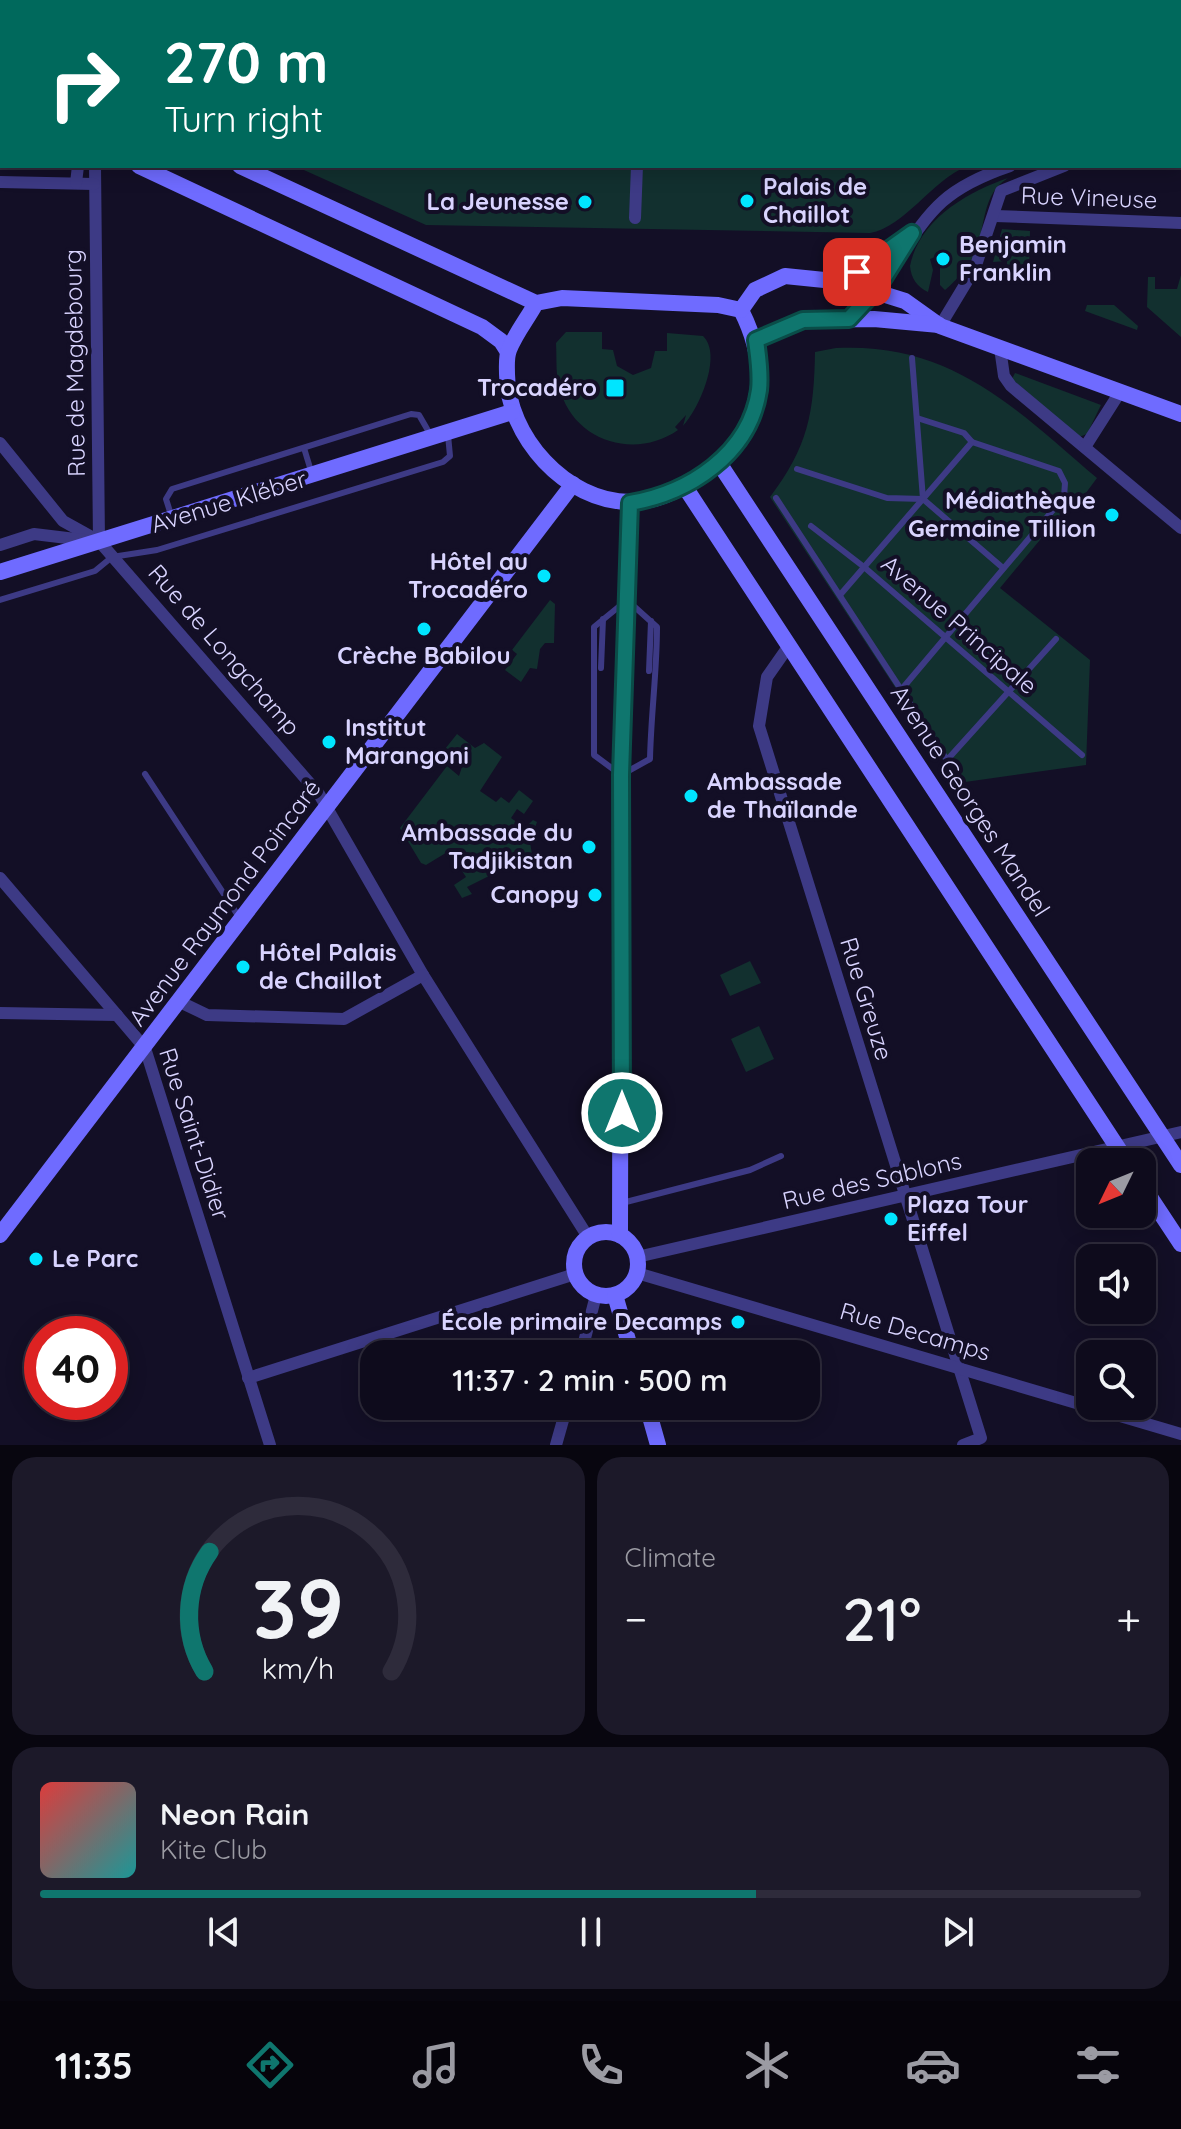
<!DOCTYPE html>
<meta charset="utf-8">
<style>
:root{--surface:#0e0b1c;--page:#1c1929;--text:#f1f3f6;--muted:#9b9ba3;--line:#2e2b3b;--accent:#0f766e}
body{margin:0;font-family:Quicksand,sans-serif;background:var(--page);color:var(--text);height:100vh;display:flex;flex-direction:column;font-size:30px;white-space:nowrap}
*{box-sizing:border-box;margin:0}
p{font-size:26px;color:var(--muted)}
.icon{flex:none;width:44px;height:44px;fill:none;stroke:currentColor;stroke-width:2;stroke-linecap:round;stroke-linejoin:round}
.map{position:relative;height:1445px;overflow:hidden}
.drawer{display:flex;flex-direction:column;gap:12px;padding:12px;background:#08060f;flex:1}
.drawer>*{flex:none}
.hud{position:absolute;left:0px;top:0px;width:1182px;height:168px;box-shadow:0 4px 20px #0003,0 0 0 2px var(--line);background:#00695c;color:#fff;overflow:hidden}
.needle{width:52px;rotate:227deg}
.controls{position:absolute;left:1076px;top:1148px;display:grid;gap:16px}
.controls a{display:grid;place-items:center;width:80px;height:80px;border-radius:16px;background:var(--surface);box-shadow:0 4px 20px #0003,0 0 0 2px var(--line);font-size:40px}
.speed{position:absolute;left:24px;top:1316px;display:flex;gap:16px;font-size:40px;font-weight:700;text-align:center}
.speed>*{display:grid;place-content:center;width:104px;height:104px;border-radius:50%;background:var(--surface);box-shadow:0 4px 20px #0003,0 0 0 2px var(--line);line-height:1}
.speed .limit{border:12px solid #d22;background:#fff;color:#111}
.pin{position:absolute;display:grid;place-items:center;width:68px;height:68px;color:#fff;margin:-34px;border-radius:16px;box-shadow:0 4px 12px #0006}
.me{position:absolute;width:88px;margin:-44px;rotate:0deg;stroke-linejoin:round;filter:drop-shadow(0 0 6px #0008)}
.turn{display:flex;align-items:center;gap:28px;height:168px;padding:0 32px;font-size:36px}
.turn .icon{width:104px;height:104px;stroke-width:2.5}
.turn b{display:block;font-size:56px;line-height:68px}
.big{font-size:60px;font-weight:600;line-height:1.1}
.drawer .card{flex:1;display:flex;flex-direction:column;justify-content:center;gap:12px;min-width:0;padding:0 28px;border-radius:24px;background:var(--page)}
.drawer .dial{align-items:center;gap:0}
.dial svg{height:208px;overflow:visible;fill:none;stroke:var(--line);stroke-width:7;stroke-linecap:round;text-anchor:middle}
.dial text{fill:var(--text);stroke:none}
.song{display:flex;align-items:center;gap:24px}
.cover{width:96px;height:96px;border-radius:12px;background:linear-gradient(135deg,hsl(0 70% 55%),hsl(180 70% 35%))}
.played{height:8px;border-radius:4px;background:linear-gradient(90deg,var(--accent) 65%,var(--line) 65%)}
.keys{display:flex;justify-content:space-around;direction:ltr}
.heat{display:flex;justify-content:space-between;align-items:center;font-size:44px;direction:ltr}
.drawer .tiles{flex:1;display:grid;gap:12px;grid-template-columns:1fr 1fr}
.card:last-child{grid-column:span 2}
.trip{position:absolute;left:360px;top:1340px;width:460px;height:80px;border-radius:24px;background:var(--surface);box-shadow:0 4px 20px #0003,0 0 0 2px var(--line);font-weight:600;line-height:80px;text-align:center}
.dock{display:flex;height:128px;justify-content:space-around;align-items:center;background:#06040b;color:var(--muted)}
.dock .icon{width:56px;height:56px}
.dock .active{color:var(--accent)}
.dock b{font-size:36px;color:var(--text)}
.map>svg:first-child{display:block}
.green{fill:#12302f}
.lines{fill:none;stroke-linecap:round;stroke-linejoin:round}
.lane{stroke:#3d3a85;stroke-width:6}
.street{stroke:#3d3a85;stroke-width:12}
.secondary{stroke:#6f6bff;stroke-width:16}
.route-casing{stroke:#0a4d48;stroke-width:20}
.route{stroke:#0f766e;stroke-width:14}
.poi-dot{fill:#00e5ff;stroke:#130f26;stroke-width:3}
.labels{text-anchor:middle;stroke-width:8;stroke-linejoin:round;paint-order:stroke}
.poi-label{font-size:24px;font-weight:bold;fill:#d9d4ff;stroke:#130f26;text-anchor:start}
.street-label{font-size:24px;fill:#d9d4ff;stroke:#130f26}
</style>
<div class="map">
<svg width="1181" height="1445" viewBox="0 0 1181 1445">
<rect width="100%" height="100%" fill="#130f26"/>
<g class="green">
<path d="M 133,0 L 1181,0 L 1181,93 L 1180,2 Z"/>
<path d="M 295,166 L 967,166 C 931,181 905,227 870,233 L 426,225 Z"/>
<path d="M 1008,178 C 982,194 986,224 976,250 C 969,266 958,279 945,290 L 940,285 L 940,265 L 948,261 L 945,253 L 930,259 L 933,270 L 928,292 C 917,287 911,278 910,266 C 919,220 967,192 1008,178 Z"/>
<path d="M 1002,229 L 1030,231 L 1029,273 L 1007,273 L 1007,261 L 993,262 Z"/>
<path d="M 1181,275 L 1181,337 L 1147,307 L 1148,277 L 1155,277 L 1155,289 L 1177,289 Z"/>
<path d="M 1087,305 L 1114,305 L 1138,326 L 1137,330 L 1085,311 Z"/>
<path d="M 566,332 L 602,332 L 602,349 L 613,350 L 617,366 L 633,375 L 651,368 L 655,351 L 667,351 L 667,333 L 703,336 C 723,355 699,409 683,426 L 686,415 L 675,427 L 678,430 C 637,459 577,443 561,393 C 555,377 557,360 556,343 Z"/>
<path d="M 836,348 C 952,342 1016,409 1097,478 L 1077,505 L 1069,505 L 1000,588 L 1090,660 L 1086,765 L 958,783 L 770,497 C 808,447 814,413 815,352 Z"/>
<path d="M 1015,373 L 1101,405 L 1087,434 L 1079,437 L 1012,379 Z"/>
<path d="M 550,600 L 555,604 L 554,643 L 545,643 L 540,649 L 537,669 L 530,668 L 521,682 L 505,670 L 517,654 L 512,650 Z"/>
<path d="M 457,734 L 475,748 L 484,743 L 502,757 L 480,791 L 496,802 L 501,797 L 509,803 L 519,790 L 533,801 L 524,814 L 517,809 L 511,818 L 525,828 L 533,820 L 537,822 L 530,842 L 533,861 L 495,864 L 495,873 L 467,887 L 472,894 L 462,898 L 454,885 L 466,877 L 449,851 L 426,865 L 421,863 L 400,828 L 447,766 L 459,776 L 463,764 L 445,749 Z"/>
<path d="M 750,961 L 761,983 L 730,996 L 720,975 Z"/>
<path d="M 759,1026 L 774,1059 L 746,1072 L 731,1039 Z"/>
</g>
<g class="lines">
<g class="lane">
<path d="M 912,358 L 923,499"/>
<path d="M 304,448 L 311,471"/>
<path d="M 797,469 L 887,498 L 923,499"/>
<path d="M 776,498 L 947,760 L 1056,639"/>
<path d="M 923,499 L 1003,568"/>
<path d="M 172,518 L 166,499 L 172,489 L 411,414 L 419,415 L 430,434"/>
<path d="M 811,526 L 864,567 L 1082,755"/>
<path d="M 840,595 L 972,442"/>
<path d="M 0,600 L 95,571 L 112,557 L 157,550 L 443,462 L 450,456 L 448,435"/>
<path d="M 627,600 L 657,627 C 657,671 651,714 650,759 L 621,775 L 594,755 L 594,627 Z"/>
<path d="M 601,668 L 603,619"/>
<path d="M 649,671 L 651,621"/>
<path d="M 901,690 L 1064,497 L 1065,483 L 1059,471 L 972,442 L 964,433 L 917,418"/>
<path d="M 145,774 L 239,917"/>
<path d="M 622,1203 L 750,1170 L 781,1156"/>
</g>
<g class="street">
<path d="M 532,2 L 532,0"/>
<path d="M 750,2 L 750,0"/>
<path d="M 1180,115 L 1181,115"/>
<path d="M 95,166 L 99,541"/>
<path d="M 0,182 L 94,184"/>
<path d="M 76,183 L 78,166"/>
<path d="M 995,216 L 1181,223"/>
<path d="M 635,218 L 637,166"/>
<path d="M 844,282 L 906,237"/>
<path d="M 849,319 C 863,303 878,289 889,272 C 929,213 939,190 1010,166"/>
<path d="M 940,326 L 975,268 L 1001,191 L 1064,166"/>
<path d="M 1000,348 L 1004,376 L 1011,386 L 1181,528"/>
<path d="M 0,443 L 63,521 L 99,541 L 319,794 L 423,975 L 588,1237"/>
<path d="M 1085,447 L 1120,392"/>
<path d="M 0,545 L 34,534 L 92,541"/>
<path d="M 788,647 L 767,677 L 759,726 L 981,1438 L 963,1445"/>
<path d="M 0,878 L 145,1048 L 270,1445"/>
<path d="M 180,1002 L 207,1015 L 344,1019 L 423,975"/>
<path d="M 0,1013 L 117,1015"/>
<path d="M 637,1257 L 1181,1132"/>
<path d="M 637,1273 L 1181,1434"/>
<path d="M 581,1354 L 596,1295"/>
<path d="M 248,1378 L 575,1274"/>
<path d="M 556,1445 L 567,1406"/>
</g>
<g class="secondary">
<path d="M 103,2 L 103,0"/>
<path d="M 0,54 L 2,55"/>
<path d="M 0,101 L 2,101"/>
<path d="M 139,166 L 482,327 L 501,341 L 508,352"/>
<path d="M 240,166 L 536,303 L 562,298 L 718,305 L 741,310 C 775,377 759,435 698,478 C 679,491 653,503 630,502 C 566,502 507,436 507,374 C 507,367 506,357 509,350 C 515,334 528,318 536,303"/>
<path d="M 741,310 L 755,290 L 785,276 L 844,282 L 905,301 L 940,326 L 1181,414"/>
<path d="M 756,340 L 803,320 L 874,319 L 939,325"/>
<path d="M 719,463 L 1181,1165"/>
<path d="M 685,487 L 1127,1162"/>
<path d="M 0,572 L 512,412"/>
<path d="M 1142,1185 L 1181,1244"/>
<circle cx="606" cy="1264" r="32"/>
<path d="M 0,1235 L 573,484"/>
<path d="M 620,1235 L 621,775 L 630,503"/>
<path d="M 615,1295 L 632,1354"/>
<path d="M 647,1406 L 658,1445"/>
</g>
</g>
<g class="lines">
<g class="route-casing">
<path id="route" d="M 622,1113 L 621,775 L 630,503 C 689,493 750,454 759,390 C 761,373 758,356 756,340 L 803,320 L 849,319 L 877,289 L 912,233 L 857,272"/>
</g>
<use href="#route" class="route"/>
</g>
<g class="poi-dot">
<circle cx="747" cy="201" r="8"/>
<circle cx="585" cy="202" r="8"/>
<circle cx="943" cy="259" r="8"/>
<rect x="605" y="378" width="20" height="20" rx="4"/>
<circle cx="1112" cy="515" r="8"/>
<circle cx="544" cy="576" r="8"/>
<circle cx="424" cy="629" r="8"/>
<circle cx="329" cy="742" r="8"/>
<circle cx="691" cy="796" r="8"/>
<circle cx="589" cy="847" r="8"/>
<circle cx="595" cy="895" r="8"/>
<circle cx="243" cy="967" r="8"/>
<circle cx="891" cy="1219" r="8"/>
<circle cx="36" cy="1259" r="8"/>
<circle cx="738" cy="1322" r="8"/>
</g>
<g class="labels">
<g class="poi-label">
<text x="763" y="195">Palais de<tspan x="763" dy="28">Chaillot</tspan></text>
<text x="569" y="210" text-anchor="end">La Jeunesse</text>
<text x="959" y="253">Benjamin<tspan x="959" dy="28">Franklin</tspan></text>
<text x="597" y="396" text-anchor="end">Trocadéro</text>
<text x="1096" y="509" text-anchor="end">Médiathèque<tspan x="1096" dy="28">Germaine Tillion</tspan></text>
<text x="528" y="570" text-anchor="end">Hôtel au<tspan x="528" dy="28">Trocadéro</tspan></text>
<text x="424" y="664" text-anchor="middle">Crèche Babilou</text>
<text x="345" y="736">Institut<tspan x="345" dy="28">Marangoni</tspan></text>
<text x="707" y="790">Ambassade<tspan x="707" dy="28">de Thaïlande</tspan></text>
<text x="573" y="841" text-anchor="end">Ambassade du<tspan x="573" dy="28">Tadjikistan</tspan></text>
<text x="579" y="903" text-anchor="end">Canopy</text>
<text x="259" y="961">Hôtel Palais<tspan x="259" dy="28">de Chaillot</tspan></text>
<text x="907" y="1213">Plaza Tour<tspan x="907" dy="28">Eiffel</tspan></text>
<text x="52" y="1267">Le Parc</text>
<text x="722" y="1330" text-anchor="end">École primaire Decamps</text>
</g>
<g class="street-label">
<text transform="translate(1089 198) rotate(2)" y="8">Rue Vineuse</text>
<text transform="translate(75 363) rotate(-91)" y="8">Rue de Magdebourg</text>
<text transform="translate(229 502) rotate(-17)" y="8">Avenue Kléber</text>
<text transform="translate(959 625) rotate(41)" y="8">Avenue Principale</text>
<text transform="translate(224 650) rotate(49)" y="8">Rue de Longchamp</text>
<text transform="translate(970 801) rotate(57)" y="8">Avenue Georges Mandel</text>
<text transform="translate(225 903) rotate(-53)" y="8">Avenue Raymond Poincaré</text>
<text transform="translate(866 999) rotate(73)" y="8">Rue Greuze</text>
<text transform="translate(194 1134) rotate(72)" y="8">Rue Saint-Didier</text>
<text transform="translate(872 1181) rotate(-13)" y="8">Rue des Sablons</text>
<text transform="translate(915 1332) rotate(16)" y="8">Rue Decamps</text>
</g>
</g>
</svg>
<div class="controls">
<a><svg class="needle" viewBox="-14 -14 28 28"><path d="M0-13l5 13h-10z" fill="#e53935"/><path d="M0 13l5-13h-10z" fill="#9b9ba3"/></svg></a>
<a><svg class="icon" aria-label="sound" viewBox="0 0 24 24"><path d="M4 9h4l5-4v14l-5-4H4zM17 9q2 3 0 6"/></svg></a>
<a><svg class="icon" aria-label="search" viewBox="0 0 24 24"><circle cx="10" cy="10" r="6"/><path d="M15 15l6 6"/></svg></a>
</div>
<div class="speed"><div class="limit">40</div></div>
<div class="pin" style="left:857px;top:272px;background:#d93025"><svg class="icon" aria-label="arrive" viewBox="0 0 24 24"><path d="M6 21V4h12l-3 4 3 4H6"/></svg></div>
<svg class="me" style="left:622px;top:1113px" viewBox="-20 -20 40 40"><circle r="17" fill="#0f766e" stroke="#fff" stroke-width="3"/><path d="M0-11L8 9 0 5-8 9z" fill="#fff"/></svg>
<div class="trip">11:37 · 2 min · 500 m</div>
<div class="hud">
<div class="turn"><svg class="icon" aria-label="right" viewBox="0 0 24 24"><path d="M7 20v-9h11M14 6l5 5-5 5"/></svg><div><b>270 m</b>Turn right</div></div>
</div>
</div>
<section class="drawer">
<div class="tiles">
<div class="card dial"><svg viewBox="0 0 100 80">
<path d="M14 69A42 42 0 1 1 86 69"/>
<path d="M14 69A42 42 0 0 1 16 23" stroke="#0f766e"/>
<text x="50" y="56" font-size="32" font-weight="700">39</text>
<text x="50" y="72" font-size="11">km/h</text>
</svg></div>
<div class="card"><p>Climate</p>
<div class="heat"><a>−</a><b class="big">21°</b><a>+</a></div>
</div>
<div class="card">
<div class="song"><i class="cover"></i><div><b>Neon Rain</b><p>Kite Club</p></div></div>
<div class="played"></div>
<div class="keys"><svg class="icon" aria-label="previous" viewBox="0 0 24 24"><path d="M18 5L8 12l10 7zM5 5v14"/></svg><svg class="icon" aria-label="pause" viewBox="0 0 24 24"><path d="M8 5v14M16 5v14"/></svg><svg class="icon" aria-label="next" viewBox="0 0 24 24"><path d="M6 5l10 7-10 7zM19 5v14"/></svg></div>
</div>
</div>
</section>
<nav class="dock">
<b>11:35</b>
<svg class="icon active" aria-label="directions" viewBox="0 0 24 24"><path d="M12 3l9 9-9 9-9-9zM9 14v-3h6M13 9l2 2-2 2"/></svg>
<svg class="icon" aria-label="music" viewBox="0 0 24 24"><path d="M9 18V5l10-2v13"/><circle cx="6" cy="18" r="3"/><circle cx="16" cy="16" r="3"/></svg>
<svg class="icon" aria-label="phone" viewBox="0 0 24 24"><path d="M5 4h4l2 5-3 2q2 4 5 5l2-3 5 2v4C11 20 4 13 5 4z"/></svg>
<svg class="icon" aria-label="climate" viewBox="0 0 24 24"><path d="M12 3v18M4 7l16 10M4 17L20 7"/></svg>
<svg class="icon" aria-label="car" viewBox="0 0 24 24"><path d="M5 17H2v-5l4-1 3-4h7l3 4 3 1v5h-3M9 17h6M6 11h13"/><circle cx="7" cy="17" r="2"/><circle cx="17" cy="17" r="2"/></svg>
<svg class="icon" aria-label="filters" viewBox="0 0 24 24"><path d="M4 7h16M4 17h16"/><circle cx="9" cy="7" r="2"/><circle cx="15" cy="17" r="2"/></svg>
</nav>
